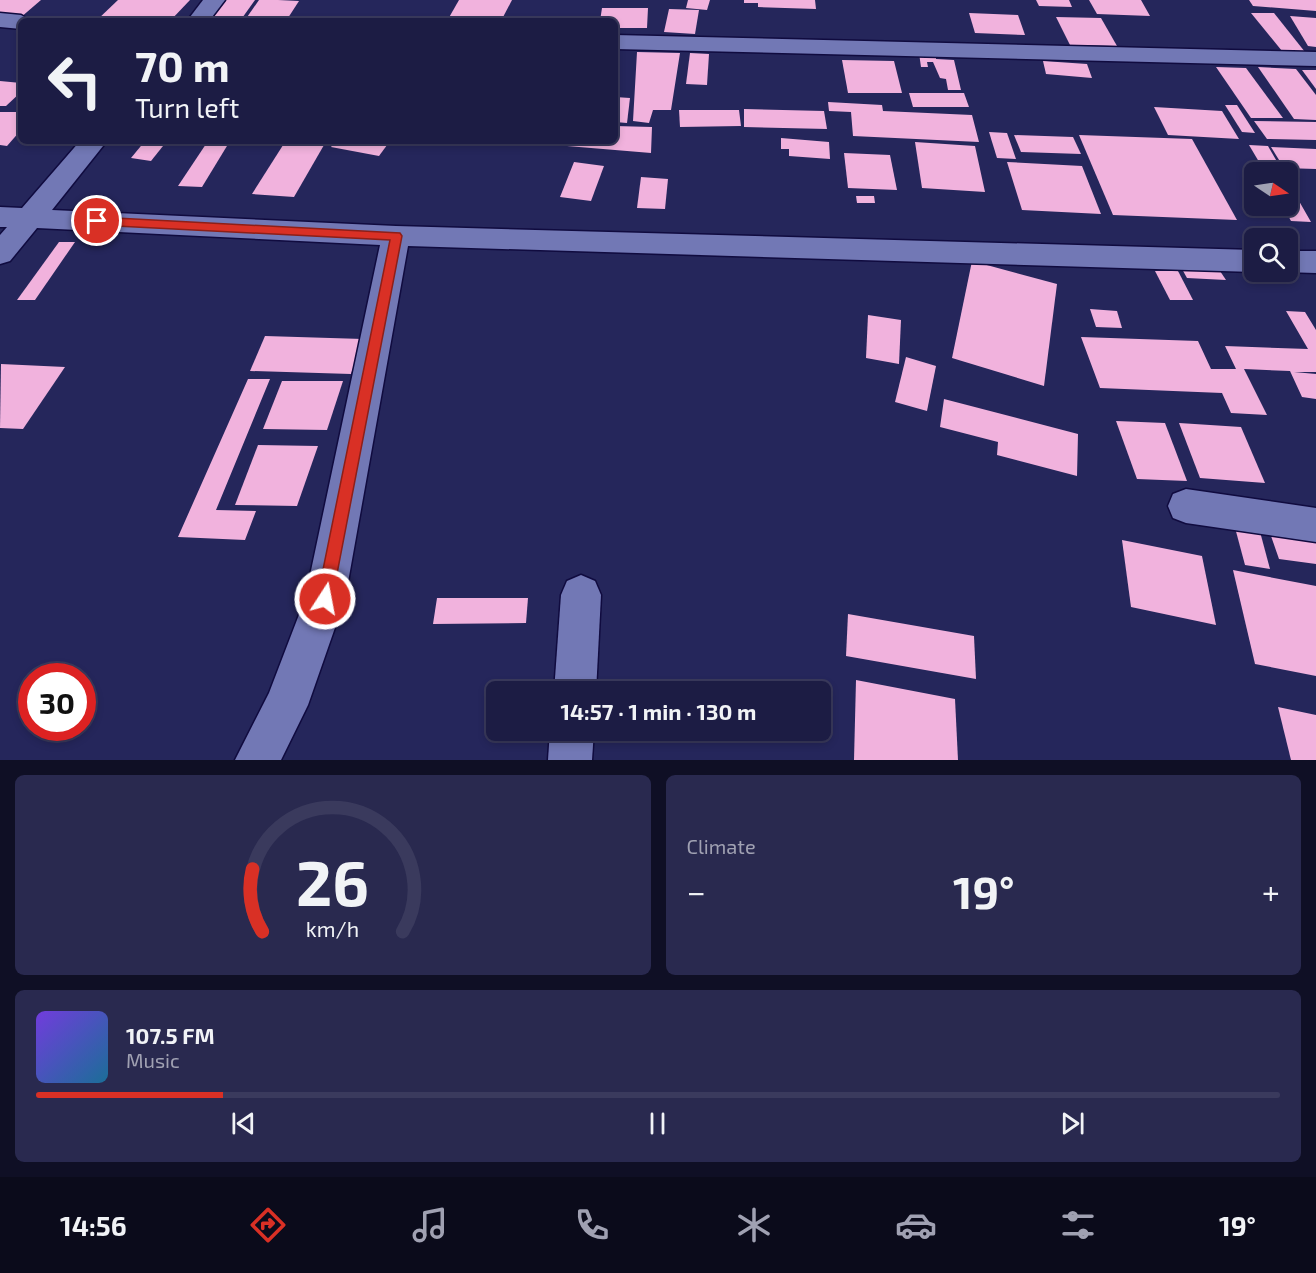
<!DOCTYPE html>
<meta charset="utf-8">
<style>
:root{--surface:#1c1c44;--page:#29294f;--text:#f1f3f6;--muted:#a0a1b2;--line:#3a3a5d;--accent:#d93025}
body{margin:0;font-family:"Exo 2",sans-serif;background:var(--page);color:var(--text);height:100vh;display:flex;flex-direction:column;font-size:22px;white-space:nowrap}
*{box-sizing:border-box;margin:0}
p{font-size:20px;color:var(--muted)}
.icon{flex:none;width:33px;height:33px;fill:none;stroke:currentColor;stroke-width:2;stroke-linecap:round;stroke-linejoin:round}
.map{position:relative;height:760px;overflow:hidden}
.drawer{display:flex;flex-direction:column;gap:15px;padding:15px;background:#0f0f25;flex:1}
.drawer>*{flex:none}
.top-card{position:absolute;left:18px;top:18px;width:600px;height:126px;border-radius:9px;box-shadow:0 3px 9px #0003,0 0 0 2px var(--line);background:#1c1c44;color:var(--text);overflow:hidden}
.needle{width:39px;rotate:103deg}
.buttons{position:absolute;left:1244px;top:162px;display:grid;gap:12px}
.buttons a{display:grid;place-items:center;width:54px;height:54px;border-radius:9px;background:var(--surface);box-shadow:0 3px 9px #0003,0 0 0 2px var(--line);font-size:30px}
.speed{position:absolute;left:18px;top:663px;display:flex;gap:12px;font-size:30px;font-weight:700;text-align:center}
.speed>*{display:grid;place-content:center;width:78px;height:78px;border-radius:50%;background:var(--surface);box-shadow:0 3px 9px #0003,0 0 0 2px var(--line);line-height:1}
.speed .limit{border:9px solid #d22;background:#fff;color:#111}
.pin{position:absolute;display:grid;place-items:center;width:51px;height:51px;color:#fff;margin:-26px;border:3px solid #fff;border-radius:50%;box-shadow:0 2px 6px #0007}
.me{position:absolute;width:66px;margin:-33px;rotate:11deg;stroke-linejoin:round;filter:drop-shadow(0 0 4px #0008)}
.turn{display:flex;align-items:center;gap:21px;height:126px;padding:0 18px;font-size:27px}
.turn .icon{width:78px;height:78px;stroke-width:2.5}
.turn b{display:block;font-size:42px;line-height:51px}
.big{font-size:45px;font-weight:700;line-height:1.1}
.drawer .card{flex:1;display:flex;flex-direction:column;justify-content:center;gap:9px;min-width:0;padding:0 21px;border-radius:9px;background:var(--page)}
.drawer .dial{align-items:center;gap:0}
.dial svg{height:156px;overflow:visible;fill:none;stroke:var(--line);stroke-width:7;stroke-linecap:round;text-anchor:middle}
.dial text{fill:var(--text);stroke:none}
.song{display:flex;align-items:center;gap:18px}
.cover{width:72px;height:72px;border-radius:9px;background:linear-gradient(135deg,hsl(260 70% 55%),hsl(200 70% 35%))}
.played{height:6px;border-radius:3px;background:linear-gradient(90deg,var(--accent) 15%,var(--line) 15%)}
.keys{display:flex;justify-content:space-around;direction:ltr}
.heat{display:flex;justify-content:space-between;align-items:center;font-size:33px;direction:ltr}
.drawer .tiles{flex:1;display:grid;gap:15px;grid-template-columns:1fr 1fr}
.card:last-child{grid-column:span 2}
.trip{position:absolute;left:486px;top:681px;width:345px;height:60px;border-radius:9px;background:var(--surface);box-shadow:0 3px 9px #0003,0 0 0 2px var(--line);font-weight:700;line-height:60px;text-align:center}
.menu{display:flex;height:96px;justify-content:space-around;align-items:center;background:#0b0b1b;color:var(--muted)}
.menu .icon{width:42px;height:42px}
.menu .on{color:var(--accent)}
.menu b{font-size:27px;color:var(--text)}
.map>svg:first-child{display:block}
.building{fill:#f1b2dd}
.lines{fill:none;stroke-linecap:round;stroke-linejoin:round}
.minor-casing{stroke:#100b3f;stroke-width:3}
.minor{fill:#7278b5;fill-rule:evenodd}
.route{fill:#d93025;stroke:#8d1f18;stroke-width:1.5}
</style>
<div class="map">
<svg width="1316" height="760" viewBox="0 0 1316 760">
<rect width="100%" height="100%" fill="#25265b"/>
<g class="building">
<path d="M 0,0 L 41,0 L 20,18 L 0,17 Z"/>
<path d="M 118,0 L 190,0 L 170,21 L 96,21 Z"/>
<path d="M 224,0 L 255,0 L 240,21 L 208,21 Z"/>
<path d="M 259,0 L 278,0 L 299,1 L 286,21 L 245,20 Z"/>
<path d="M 459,0 L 512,0 L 501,21 L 447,21 Z"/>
<path d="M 688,0 L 710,0 L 707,10 L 686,8 Z"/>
<path d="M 744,0 L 815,0 L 816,9 L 758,7 L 758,3 L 744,3 Z"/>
<path d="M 1036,0 L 1069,0 L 1072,7 L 1039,6 Z"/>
<path d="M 1089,0 L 1141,0 L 1150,16 L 1097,14 Z"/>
<path d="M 1249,0 L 1316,0 L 1316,11 L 1253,6 Z"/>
<path d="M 602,8 L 648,8 L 647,28 L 615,28 L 615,21 L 600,21 Z"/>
<path d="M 669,9 L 699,10 L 695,34 L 664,32 Z"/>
<path d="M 969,13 L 1018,15 L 1025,35 L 975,33 Z"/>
<path d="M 1251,13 L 1274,13 L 1305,52 L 1282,51 Z"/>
<path d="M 1290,16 L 1316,18 L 1316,47 L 1308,46 Z"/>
<path d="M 1056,17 L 1101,18 L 1117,46 L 1070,45 Z"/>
<path d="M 637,52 L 680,53 L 671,110 L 653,110 L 649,123 L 633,121 Z"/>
<path d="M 690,53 L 709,54 L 707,85 L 686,84 Z"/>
<path d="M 919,53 L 936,54 L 936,59 L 954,60 L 961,90 L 948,90 L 946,79 L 940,78 L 933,62 L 927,62 L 928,67 L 921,67 Z"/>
<path d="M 842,60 L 894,61 L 902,93 L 848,93 Z"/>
<path d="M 1043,61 L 1087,64 L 1092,78 L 1046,74 Z"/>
<path d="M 1216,67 L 1246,68 L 1283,118 L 1251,118 Z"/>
<path d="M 1258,67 L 1296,69 L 1316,95 L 1316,120 L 1294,119 Z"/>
<path d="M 1302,70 L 1316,70 L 1316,89 Z"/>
<path d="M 0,81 L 21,83 L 21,92 L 6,106 L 0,106 Z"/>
<path d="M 909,93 L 964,93 L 969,107 L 913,107 Z"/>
<path d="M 615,97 L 630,98 L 627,123 L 615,122 Z"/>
<path d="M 828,102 L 882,105 L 883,111 L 972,115 L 979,142 L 853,136 L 851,112 L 829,111 Z"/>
<path d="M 1225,105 L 1237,105 L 1255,133 L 1242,132 Z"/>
<path d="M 1154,107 L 1222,111 L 1239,139 L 1168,135 Z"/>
<path d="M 744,109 L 824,111 L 827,129 L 744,127 Z"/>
<path d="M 679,110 L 739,110 L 741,126 L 680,127 Z"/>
<path d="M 0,112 L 21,112 L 21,130 L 7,146 L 0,145 Z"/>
<path d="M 1254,121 L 1316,122 L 1316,140 L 1267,139 Z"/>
<path d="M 615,126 L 652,127 L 651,153 L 555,145 L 557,141 L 615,141 Z"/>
<path d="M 989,132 L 1007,133 L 1016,159 L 997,158 Z"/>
<path d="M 1014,135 L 1073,137 L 1081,154 L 1021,152 Z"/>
<path d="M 1079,135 L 1192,139 L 1237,220 L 1113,215 Z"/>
<path d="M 781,138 L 829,142 L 830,159 L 789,156 L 789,149 L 781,149 Z"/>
<path d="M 145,141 L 167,141 L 151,161 L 131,158 Z"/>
<path d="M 208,141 L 230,141 L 202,187 L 178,186 Z"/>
<path d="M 336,141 L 390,141 L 379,156 L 331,147 Z"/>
<path d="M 285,142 L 324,145 L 294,197 L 252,194 Z"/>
<path d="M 915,142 L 975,146 L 985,192 L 922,188 Z"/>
<path d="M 1249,145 L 1268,146 L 1283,172 L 1265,172 Z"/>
<path d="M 1271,147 L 1316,149 L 1316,169 L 1284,168 Z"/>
<path d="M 844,153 L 890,155 L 897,190 L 848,188 Z"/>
<path d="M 574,162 L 604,166 L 591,201 L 560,197 Z"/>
<path d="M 1007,162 L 1082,166 L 1101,214 L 1022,210 Z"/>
<path d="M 641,177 L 668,179 L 665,209 L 637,208 Z"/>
<path d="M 1287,180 L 1311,222 L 1291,221 L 1283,206 L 1287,206 Z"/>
<path d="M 856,196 L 874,196 L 875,203 L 857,203 Z"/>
<path d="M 59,242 L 75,242 L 35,300 L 17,300 Z"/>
<path d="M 972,261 L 1057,284 L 1044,386 L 952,358 Z"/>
<path d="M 1182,269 L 1220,271 L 1226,280 L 1187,278 Z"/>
<path d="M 1155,271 L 1178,271 L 1193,300 L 1170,300 Z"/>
<path d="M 1090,309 L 1117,311 L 1122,328 L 1096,327 Z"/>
<path d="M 1286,311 L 1305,312 L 1316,330 L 1316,372 L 1294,372 L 1316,374 L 1316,399 L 1302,397 L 1290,371 L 1244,369 L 1267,415 L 1231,413 L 1222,393 L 1100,388 L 1081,337 L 1198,341 L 1211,369 L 1236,369 L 1225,346 L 1308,349 Z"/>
<path d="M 868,315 L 901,320 L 899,364 L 866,358 Z"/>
<path d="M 265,336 L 363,339 L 351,374 L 250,371 Z"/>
<path d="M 906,357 L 936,366 L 927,411 L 895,402 Z"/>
<path d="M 1,364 L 65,367 L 23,429 L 0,428 Z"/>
<path d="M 248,379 L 270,379 L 216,510 L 256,511 L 245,540 L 178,537 Z"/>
<path d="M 282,381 L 343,381 L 327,430 L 263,429 Z"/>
<path d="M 944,399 L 1078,434 L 1077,476 L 997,455 L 998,442 L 940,427 Z"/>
<path d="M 1116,421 L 1165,423 L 1187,481 L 1137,479 Z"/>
<path d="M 1179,423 L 1241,427 L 1265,483 L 1200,478 Z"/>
<path d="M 258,445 L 318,446 L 297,506 L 235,505 Z"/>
<path d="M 1234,524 L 1259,528 L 1270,569 L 1245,565 Z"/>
<path d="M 1271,536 L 1316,542 L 1316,564 L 1279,559 Z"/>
<path d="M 1122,540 L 1202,556 L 1216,625 L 1131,607 Z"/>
<path d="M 1233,570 L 1316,586 L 1316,676 L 1255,664 Z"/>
<path d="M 437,598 L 528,598 L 526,623 L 433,624 Z"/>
<path d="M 848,614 L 974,636 L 976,679 L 846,656 Z"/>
<path d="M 856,680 L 955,699 L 958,760 L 854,760 Z"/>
<path d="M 1278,707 L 1316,715 L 1316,760 L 1291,760 Z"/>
</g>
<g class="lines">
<g class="minor-casing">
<g id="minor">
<path d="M 203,0 L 225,0 L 209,21 L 187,21 Z"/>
<path d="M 0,13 L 21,15 L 31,21 L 21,21 L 21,29 L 0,27 Z"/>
<path d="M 615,35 L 1316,52 L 1316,66 L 615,49 Z"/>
<path d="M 80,141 L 107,141 L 52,210 L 396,226 L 1254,250 L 1254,272 L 408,246 L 345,599 L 308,705 L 281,760 L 235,760 L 269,693 L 305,599 L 380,245 L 37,228 L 10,261 L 0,264 L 0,235 L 7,227 L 0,227 L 0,207 L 22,208 Z"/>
<path d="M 1287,251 L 1316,251 L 1316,273 L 1283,272 L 1287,272 Z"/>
<path d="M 1186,489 L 1316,508 L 1316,542 L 1186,523 L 1173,518 L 1168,506 L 1173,494 Z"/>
<path d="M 581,575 L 595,581 L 601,595 L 596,692 L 554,692 L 561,595 L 567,581 Z"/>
<path d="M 550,730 L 594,730 L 592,760 L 548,760 Z"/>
</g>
</g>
<use href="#minor" class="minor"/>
</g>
<path class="route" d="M 97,217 L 400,233 L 402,236 L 331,605 L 325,607 L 319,605 L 317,599 L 390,240 L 97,225 L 91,221 Z"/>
</svg>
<div class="buttons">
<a><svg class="needle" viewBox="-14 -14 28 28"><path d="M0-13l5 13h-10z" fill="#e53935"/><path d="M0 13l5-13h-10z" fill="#a0a1b2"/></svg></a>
<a><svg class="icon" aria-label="search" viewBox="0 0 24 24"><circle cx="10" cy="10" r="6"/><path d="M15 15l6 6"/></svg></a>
</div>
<div class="speed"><div class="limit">30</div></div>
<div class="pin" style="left:97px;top:221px;background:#d93025"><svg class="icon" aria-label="arrive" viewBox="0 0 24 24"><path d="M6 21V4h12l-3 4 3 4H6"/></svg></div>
<svg class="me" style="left:325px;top:599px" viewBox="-20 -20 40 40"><circle r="17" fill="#d93025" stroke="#fff" stroke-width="3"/><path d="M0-11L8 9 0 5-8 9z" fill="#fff"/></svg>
<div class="trip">14:57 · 1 min · 130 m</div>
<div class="top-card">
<div class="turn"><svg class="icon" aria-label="left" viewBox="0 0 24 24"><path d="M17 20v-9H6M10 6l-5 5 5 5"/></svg><div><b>70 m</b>Turn left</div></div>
</div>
</div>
<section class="drawer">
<div class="tiles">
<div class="card dial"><svg viewBox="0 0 100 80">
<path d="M14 69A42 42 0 1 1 86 69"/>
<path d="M14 69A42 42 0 0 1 9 37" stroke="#d93025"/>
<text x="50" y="56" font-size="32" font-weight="700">26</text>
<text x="50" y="72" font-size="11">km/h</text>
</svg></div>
<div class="card"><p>Climate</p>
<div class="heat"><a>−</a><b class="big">19°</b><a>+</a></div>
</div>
<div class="card">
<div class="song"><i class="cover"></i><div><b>107.5 FM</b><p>Music</p></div></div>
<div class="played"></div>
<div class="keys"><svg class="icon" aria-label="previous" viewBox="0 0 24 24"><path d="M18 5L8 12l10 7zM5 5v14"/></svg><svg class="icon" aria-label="pause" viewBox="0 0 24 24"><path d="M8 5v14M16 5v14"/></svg><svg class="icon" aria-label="next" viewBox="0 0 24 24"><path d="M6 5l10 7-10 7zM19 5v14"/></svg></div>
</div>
</div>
</section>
<nav class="menu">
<b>14:56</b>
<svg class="icon on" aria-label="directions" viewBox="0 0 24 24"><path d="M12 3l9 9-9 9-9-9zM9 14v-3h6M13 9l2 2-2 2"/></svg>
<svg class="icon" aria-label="music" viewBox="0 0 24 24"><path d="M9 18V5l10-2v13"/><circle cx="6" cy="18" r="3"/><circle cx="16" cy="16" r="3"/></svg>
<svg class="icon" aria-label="phone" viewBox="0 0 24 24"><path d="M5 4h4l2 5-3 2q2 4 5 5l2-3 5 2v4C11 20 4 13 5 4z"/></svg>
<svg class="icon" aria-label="climate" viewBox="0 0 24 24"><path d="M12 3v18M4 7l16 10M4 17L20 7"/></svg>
<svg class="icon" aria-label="car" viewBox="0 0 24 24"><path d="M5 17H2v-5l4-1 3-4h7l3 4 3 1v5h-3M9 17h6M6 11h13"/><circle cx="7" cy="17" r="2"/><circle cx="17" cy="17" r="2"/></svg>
<svg class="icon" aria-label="filters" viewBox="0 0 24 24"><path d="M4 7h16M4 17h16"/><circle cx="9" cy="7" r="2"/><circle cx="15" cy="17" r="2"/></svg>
<b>19°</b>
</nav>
